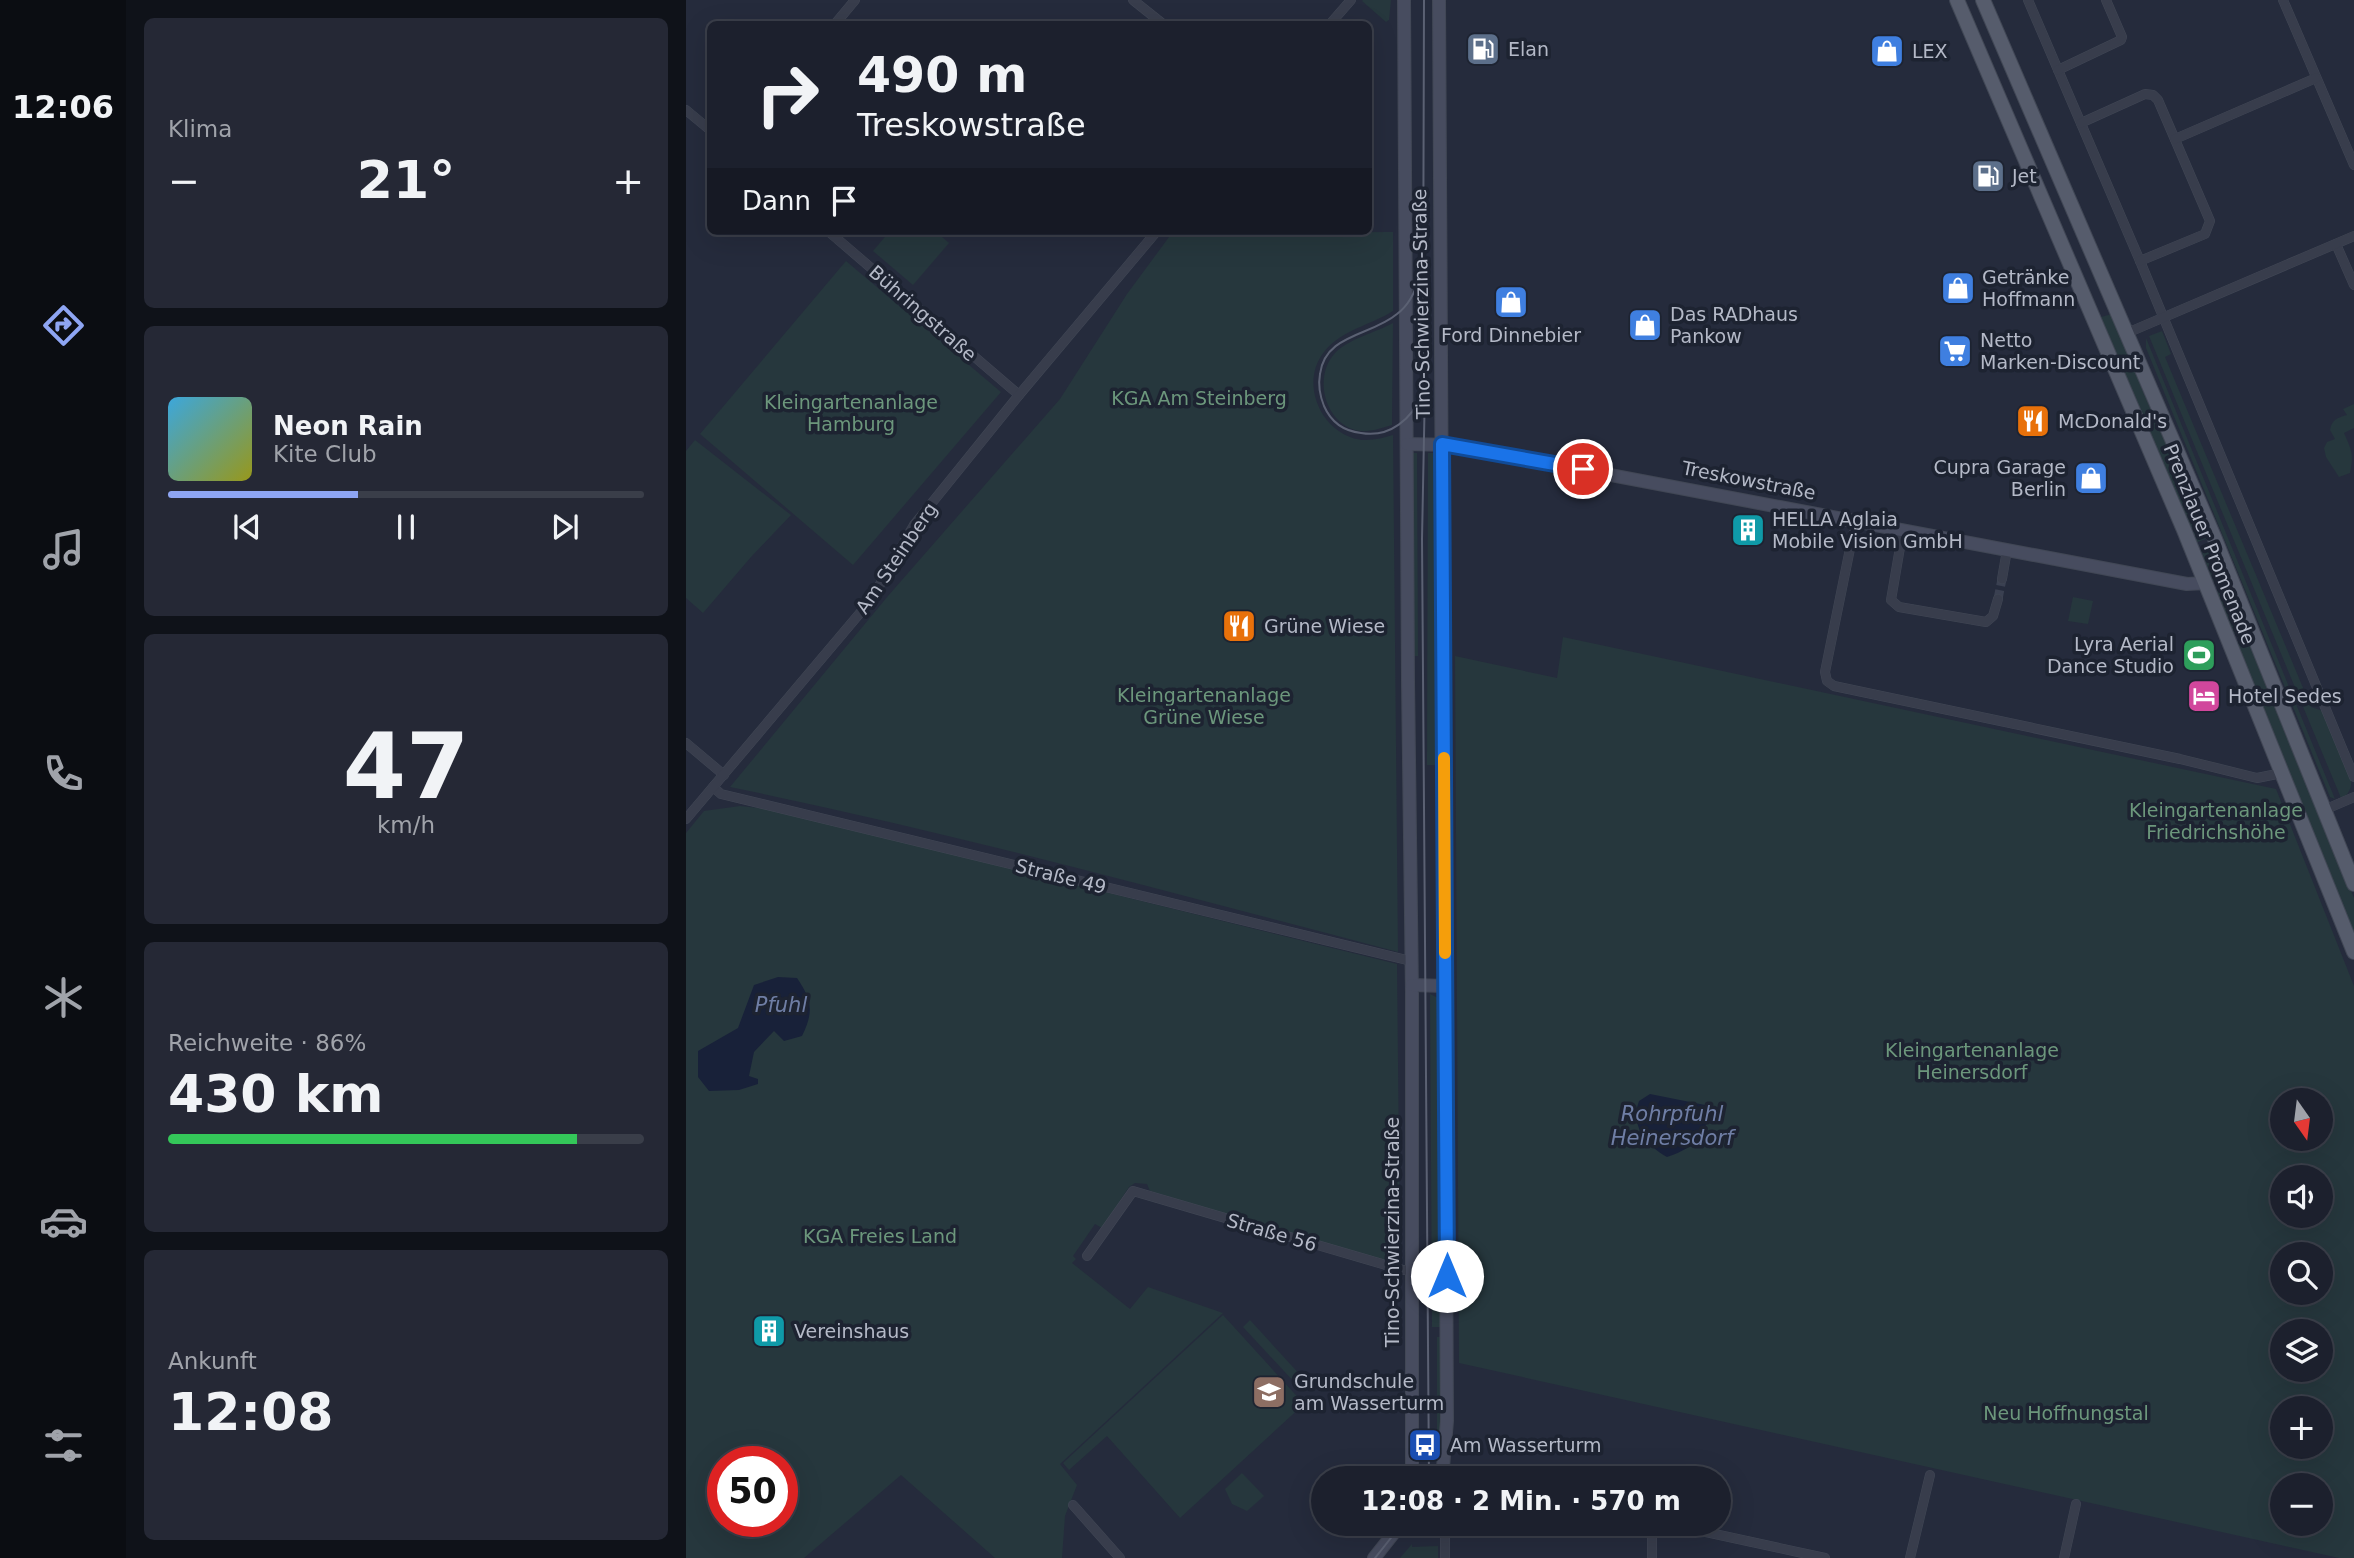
<!DOCTYPE html>
<html lang="de">
<meta charset="utf-8">
<style>
:root{--surface:#1c202d;--page:#252835;--text:#f1f3f6;--muted:#a0a3aa;--line:#3a3e49;--accent:#8ea5f3}
body{margin:0;font-family:"DejaVu Sans",sans-serif;background:var(--page);color:var(--text);height:100vh;display:flex;flex-direction:column;font-size:26px;white-space:nowrap}
*{box-sizing:border-box;margin:0}
p{font-size:23px;color:var(--muted)}
.icon{flex:none;width:38px;height:38px;fill:none;stroke:currentColor;stroke-width:2;stroke-linecap:round;stroke-linejoin:round}
.map{position:relative;flex:1;overflow:hidden}
.details{display:flex;flex-direction:column;gap:18px;padding:18px;background:#0f1219;width:560px}
.details>*{flex:none}
.hud{position:absolute;left:21px;top:21px;width:665px;height:214px;border-radius:10px;box-shadow:0 7px 28px #0002,0 0 0 2px var(--line);background:#1c202d;color:var(--text);overflow:hidden}
.needle{width:46px;rotate:166deg}
.buttons{position:absolute;left:1584px;top:1088px;display:grid;gap:14px}
.buttons a{display:grid;place-items:center;width:63px;height:63px;border-radius:50%;background:var(--surface);box-shadow:0 7px 28px #0002,0 0 0 2px var(--line);font-size:35px}
.speed{position:absolute;left:21px;top:1446px;display:flex;gap:14px;font-size:35px;font-weight:700;text-align:center}
.speed>*{display:grid;place-content:center;width:91px;height:91px;border-radius:50%;background:var(--surface);box-shadow:0 7px 28px #0002,0 0 0 2px var(--line);line-height:1}
.speed .limit{border:10px solid #d22;background:#fff;color:#111}
.pin{position:absolute;display:grid;place-items:center;width:60px;height:60px;color:#fff;margin:-30px;border:4px solid #fff;border-radius:50%;box-shadow:0 2px 7px #0007}
.me{position:absolute;width:77px;margin:-38px;rotate:0deg;stroke-linejoin:round;filter:drop-shadow(0 0 5px #0008)}
.turn{display:flex;align-items:center;gap:24px;height:147px;padding:0 35px;font-size:32px}
.turn .icon{width:91px;height:91px;stroke-width:2.5}
.turn b{display:block;font-size:49px;line-height:60px}
.then{display:flex;align-items:center;height:66px;padding:0 35px;background:#0003;gap:14px;font-size:26px}
.big{font-size:52px;font-weight:800;line-height:1.1}
.details .widget{flex:1;display:flex;flex-direction:column;justify-content:center;gap:10px;min-width:0;padding:0 24px;border-radius:10px;background:var(--page)}
.details .dial{align-items:center;gap:0}
.dial b{font-size:91px;line-height:1}
.song{display:flex;align-items:center;gap:21px}
.cover{width:84px;height:84px;border-radius:10px;background:linear-gradient(135deg,hsl(200 70% 55%),hsl(60 70% 35%))}
.played{height:7px;border-radius:4px;background:linear-gradient(90deg,var(--accent) 40%,var(--line) 40%)}
.keys{display:flex;justify-content:space-around;direction:ltr}
.heat{display:flex;justify-content:space-between;align-items:center;font-size:38px;direction:ltr}
.charge{height:10px;border-radius:5px;background:linear-gradient(90deg,#34c759 86%,var(--line) 0)}
.trip{position:absolute;left:625px;top:1466px;width:420px;height:70px;border-radius:35px;background:var(--surface);box-shadow:0 7px 28px #0002,0 0 0 2px var(--line);font-weight:800;line-height:70px;text-align:center}
main{display:flex;flex:1;min-height:0}
.tabs{display:flex;flex-direction:column;width:126px;justify-content:space-around;align-items:center;background:#0b0d12;color:var(--muted)}
.tabs .icon{width:49px;height:49px}
.tabs .active{color:var(--accent)}
.tabs b{font-size:32px;color:var(--text)}
.map>svg:first-child{display:block}
.green{fill:#26373d;fill-rule:evenodd}
.water{fill:#182139}
.lines{fill:none;stroke-linecap:round;stroke-linejoin:round}
.street-tunnel{stroke:#3a4051;stroke-width:9;stroke-dasharray:9 4.5;stroke-linecap:butt}
.street-casing{stroke:#414755;stroke-width:10}
.secondary-casing{stroke:#414755;stroke-width:14}
.primary-casing{stroke:#414755;stroke-width:16}
.street{stroke:#383d4c;stroke-width:9}
.secondary{stroke:#474c5f;stroke-width:12}
.primary{stroke:#565c6c;stroke-width:14}
.tram{stroke:#5b6173;stroke-width:2}
.route-casing{stroke:#114b97;stroke-width:18}
.route{stroke:#1a73e8;stroke-width:12}
.slow{stroke:#f59e0b;stroke-width:12}
.labels{text-anchor:middle;stroke-width:7;stroke-linejoin:round;paint-order:stroke}
.poi-label{font-size:19px;fill:#b4b9c7;stroke:#1d2331;text-anchor:start}
.street-label{font-size:19px;fill:#b4b9c7;stroke:#1d2331}
.park-label{font-size:19px;fill:#6c977c;stroke:#1d2331}
.water-label{font-size:21px;font-style:italic;fill:#6f7ea5;stroke:#1d2331}
</style>
<main>
<nav class="tabs">
<b>12:06</b>
<svg class="icon active" aria-label="directions" viewBox="0 0 24 24"><path d="M12 3l9 9-9 9-9-9zM9 14v-3h6M13 9l2 2-2 2"/></svg>
<svg class="icon" aria-label="music" viewBox="0 0 24 24"><path d="M9 18V5l10-2v13"/><circle cx="6" cy="18" r="3"/><circle cx="16" cy="16" r="3"/></svg>
<svg class="icon" aria-label="phone" viewBox="0 0 24 24"><path d="M5 4h4l2 5-3 2q2 4 5 5l2-3 5 2v4C11 20 4 13 5 4z"/></svg>
<svg class="icon" aria-label="climate" viewBox="0 0 24 24"><path d="M12 3v18M4 7l16 10M4 17L20 7"/></svg>
<svg class="icon" aria-label="car" viewBox="0 0 24 24"><path d="M5 17H2v-5l4-1 3-4h7l3 4 3 1v5h-3M9 17h6M6 11h13"/><circle cx="7" cy="17" r="2"/><circle cx="17" cy="17" r="2"/></svg>
<svg class="icon" aria-label="filters" viewBox="0 0 24 24"><path d="M4 7h16M4 17h16"/><circle cx="9" cy="7" r="2"/><circle cx="15" cy="17" r="2"/></svg>
</nav>
<section class="details">
<div class="widget"><p>Klima</p>
<div class="heat"><a>−</a><b class="big">21°</b><a>+</a></div>
</div>
<div class="widget">
<div class="song"><i class="cover"></i><div><b>Neon Rain</b><p>Kite Club</p></div></div>
<div class="played"></div>
<div class="keys"><svg class="icon" aria-label="previous" viewBox="0 0 24 24"><path d="M18 5L8 12l10 7zM5 5v14"/></svg><svg class="icon" aria-label="pause" viewBox="0 0 24 24"><path d="M8 5v14M16 5v14"/></svg><svg class="icon" aria-label="next" viewBox="0 0 24 24"><path d="M6 5l10 7-10 7zM19 5v14"/></svg></div>
</div>
<div class="widget dial"><b>47</b><p>km/h</p></div>
<div class="widget"><p>Reichweite · 86%</p><b class="big">430 km</b><div class="charge"></div></div>
<div class="widget"><p>Ankunft</p><b class="big">12:08</b></div>
</section>
<div class="map">
<svg width="1668" height="1558" viewBox="0 0 1668 1558">
<rect width="100%" height="100%" fill="#252b3c"/>
<g class="green">
<path d="M 677,0 L 705,0 L 703,20 L 700,22 L 676,1 Z"/>
<path d="M 204,231 L 249,231 L 263,243 L 227,285 L 187,251 Z"/>
<path d="M 707,232 L 707,311 C 685,325 655,330 638,352 C 615,381 632,425 664,437 C 678,443 694,439 707,435 L 712,952 C 490,894 269,833 44,787 L 202,596 L 374,399 L 441,294 L 486,233 Z"/>
<path d="M 160,261 L 315,392 L 167,565 L 14,434 Z"/>
<path d="M 1426,314 L 1458,394 L 1522,538 L 1509,543 L 1415,317 Z"/>
<path d="M 707,323 L 706,425 C 696,428 685,432 674,431 C 640,426 626,378 649,353 C 664,338 689,333 707,323 Z"/>
<path d="M 1476,331 L 1485,354 L 1479,357 L 1625,707 L 1637,711 L 1665,780 C 1666,788 1662,796 1655,798 L 1463,336 Z"/>
<path d="M 1460,338 L 1649,799 L 1644,797 L 1460,348 Z"/>
<path d="M 1668,404 L 1668,428 L 1658,433 C 1666,451 1668,455 1664,473 L 1653,477 L 1640,457 L 1638,448 L 1641,442 L 1649,439 L 1644,430 C 1646,420 1650,418 1661,415 L 1657,409 Z"/>
<path d="M 9,440 L 105,515 L 65,557 L 17,613 L 0,598 L 0,451 Z"/>
<path d="M 727,453 L 731,453 L 732,656 L 728,656 Z"/>
<path d="M 742,453 L 749,453 L 751,765 L 741,765 Z"/>
<path d="M 1523,544 L 1536,577 L 1527,581 L 1514,548 Z"/>
<path d="M 1541,587 L 1557,630 L 1547,634 L 1530,591 Z"/>
<path d="M 1387,597 L 1407,601 L 1402,624 L 1382,621 Z"/>
<path d="M 877,637 L 1590,789 L 1668,986 L 1668,1558 L 1653,1558 L 773,1363 L 769,656 L 871,678 ZM 1596,1101 L 1634,1101 L 1634,1139 L 1596,1139 ZM 1596,1178 L 1634,1178 L 1634,1216 L 1596,1216 ZM 1596,1255 L 1634,1255 L 1634,1293 L 1596,1293 ZM 1596,1332 L 1634,1332 L 1634,1370 L 1596,1370 ZM 1596,1409 L 1634,1409 L 1634,1447 L 1596,1447 ZM 1596,1486 L 1634,1486 L 1634,1524 L 1596,1524 Z"/>
<path d="M 1562,637 L 1668,898 L 1668,936 L 1549,642 Z"/>
<path d="M 54,806 L 82,809 L 711,964 L 714,1259 L 701,1262 L 464,1191 L 461,1184 L 449,1183 L 443,1187 L 416,1228 L 409,1224 L 387,1256 L 390,1259 L 386,1263 L 444,1309 L 462,1287 L 537,1313 L 374,1464 L 391,1485 L 379,1516 L 376,1558 L 309,1558 L 215,1475 L 118,1558 L 0,1558 L 0,833 L 18,811 ZM 37,1461 L 96,1461 L 96,1521 L 37,1521 Z"/>
<path d="M 744,994 L 752,998 L 752,1004 L 755,1327 L 746,1327 Z"/>
<path d="M 537,1315 L 618,1404 L 494,1518 L 421,1436 L 383,1470 L 377,1463 Z"/>
<path d="M 564,1320 L 617,1378 L 610,1384 L 557,1327 Z"/>
<path d="M 751,1337 L 754,1337 L 755,1446 L 754,1457 L 751,1458 Z"/>
<path d="M 556,1473 L 578,1496 L 561,1511 L 546,1504 L 539,1489 Z"/>
<path d="M 726,1544 L 726,1547 L 752,1546 L 752,1558 L 714,1558 Z"/>
</g>
<g class="water">
<path d="M 92,977 L 111,978 C 126,1000 128,1012 116,1036 L 98,1041 L 88,1031 L 68,1052 L 63,1076 L 72,1079 L 72,1084 L 53,1090 L 23,1091 L 12,1077 L 12,1051 L 52,1028 L 68,985 Z"/>
<path d="M 964,1094 L 1024,1106 L 1030,1110 C 1011,1136 1014,1146 981,1157 C 960,1145 944,1126 953,1101 Z"/>
</g>
<g class="lines">
<path class="street-tunnel" d="M 1312,599 L 1316,579"/>
<g class="street-casing">
<g id="street">
<path d="M 447,0 L 477,24"/>
<path d="M 1342,0 L 1454,261 L 1668,777"/>
<path d="M 1597,0 L 1668,165"/>
<path d="M 149,24 L 169,0"/>
<path d="M 644,24 L 665,0"/>
<path d="M 1372,70 L 1435,40 L 1436,37 L 1420,0"/>
<path d="M 0,110 L 24,130"/>
<path d="M 1395,123 L 1459,94 L 1467,95 L 1472,100 L 1524,221 L 1519,234 L 1454,261"/>
<path d="M 1489,139 L 1630,78"/>
<path d="M 142,231 L 333,395"/>
<path d="M 1650,244 L 1668,285"/>
<path d="M 1441,333 L 1668,236"/>
<path d="M 1217,530 L 1205,600 L 1213,607 L 1300,622 L 1307,616 L 1312,599"/>
<path d="M 1167,534 L 1139,672 L 1141,681 L 1148,686 L 1494,759 L 1571,778 L 1596,773"/>
<path d="M 1316,579 L 1321,550"/>
<path d="M 0,743 L 38,775"/>
<path d="M 27,787 L 35,794 L 725,961"/>
<path d="M 1638,810 L 1668,797"/>
<path d="M 0,819 L 185,600 L 228,525 L 333,395 L 471,231"/>
<path d="M 401,1256 L 447,1191 L 717,1270 L 726,1270"/>
<path d="M 387,1505 L 434,1558"/>
<path d="M 759,1524 L 759,1558"/>
<path d="M 966,1524 L 966,1558"/>
<path d="M 983,1524 L 1139,1558"/>
<path d="M 1224,1558 L 1244,1475"/>
<path d="M 1378,1558 L 1390,1504"/>
</g>
</g>
<g class="secondary-casing">
<g id="secondary">
<path d="M 718,0 L 722,681 L 726,993 L 726,1479"/>
<path d="M 753,0 L 761,1421 L 756,1479"/>
<path d="M 721,444 L 766,445 L 1501,584 L 1520,583"/>
<path d="M 726,985 L 759,986"/>
<path d="M 688,1558 L 715,1524"/>
</g>
</g>
<g class="primary-casing">
<g id="primary">
<path d="M 1271,0 L 1498,530 L 1668,952"/>
<path d="M 1297,0 L 1529,539 L 1668,884"/>
</g>
</g>
<use href="#street" class="street"/>
<use href="#secondary" class="secondary"/>
<use href="#primary" class="primary"/>
<g class="tram">
<path d="M 738,0 L 737,339 L 739,386 L 736,539 L 743,1479"/>
<path d="M 733,278 C 729,293 723,305 711,314 C 685,336 639,334 634,374 C 632,385 634,396 638,406 C 645,422 657,431 675,433 C 704,438 726,419 737,393"/>
<path d="M 689,1558 L 716,1524"/>
</g>
</g>
<g class="lines">
<g class="route-casing">
<path id="route" d="M 761,1276 L 756,444 L 897,469"/>
</g>
<use href="#route" class="route"/>
<path class="slow" d="M 758,758 L 759,953"/>
</g>
<defs>
<g id="fuel-square" transform="scale(1.75)"><rect x="-9" y="-9" width="18" height="18" rx="4" fill="#5c6f8a" stroke="#1d2331"/><path d="M-5.5-6h7V0h2V4h1.3V-2.5L3-4.5l.8-.8L6-3V5H2.5V1h-1V6h-7ZM-4.2-4.7v3.2H.2V-4.7Z" fill="#fff"/></g>
<g id="shop-square" transform="scale(1.75)"><rect x="-9" y="-9" width="18" height="18" rx="4" fill="#3f7fe0" stroke="#1d2331"/><path d="M-5-2.5h2.3a2.7 3.5 0 0 1 5.4 0H5L5.5 6h-11ZM-1.5-2.5h3a1.5 2.3 0 0 0-3 0Z" fill="#fff"/></g>
<g id="supermarket-square" transform="scale(1.75)"><rect x="-9" y="-9" width="18" height="18" rx="4" fill="#3f7fe0" stroke="#1d2331"/><path d="M-6-5.5h2.5l.6 2H6L4.5 2H-2.5L-4.4-4H-6ZM-1.5 3.2a1.3 1.3 0 1 0 .1 0ZM3 3.2a1.3 1.3 0 1 0 .1 0Z" fill="#fff"/></g>
<g id="restaurant-square" transform="scale(1.75)"><rect x="-9" y="-9" width="18" height="18" rx="4" fill="#e8710a" stroke="#1d2331"/><path d="M-5-6h1v4h1v-4h1v4h1v-4h1v5L-1.5 .5V6h-2V.5L-5-1ZM5-6V6H3V1.5H1.5Q1.5-4 5-6Z" fill="#fff"/></g>
<g id="building-square" transform="scale(1.75)"><rect x="-9" y="-9" width="18" height="18" rx="4" fill="#0f9aa8" stroke="#1d2331"/><path d="M-4-6H4V6H1V3H-1V6H-4ZM-2.5-4.3h1.7v1.8h-1.7ZM.8-4.3h1.7v1.8H.8ZM-2.5-1h1.7V.8h-1.7ZM.8-1h1.7V.8H.8Z" fill="#fff"/></g>
<g id="stadium-square" transform="scale(1.75)"><rect x="-9" y="-9" width="18" height="18" rx="4" fill="#2e9e5b" stroke="#1d2331"/><path d="M0-5a6.5 5 0 1 0 0 10a6.5 5 0 1 0 0-10ZM-3.5-1.8h7v3.6h-7Z" fill="#fff"/></g>
<g id="hotel-square" transform="scale(1.75)"><rect x="-9" y="-9" width="18" height="18" rx="4" fill="#d1479c" stroke="#1d2331"/><path d="M-6-4.5h1.5V1H6V5H4.5V3h-9V5H-6ZM-4 0a1.8 1.8 0 1 1 3.6 0ZM.5 0V-2.5h3Q6-2.5 6 0Z" fill="#fff"/></g>
<g id="school-square" transform="scale(1.75)"><rect x="-9" y="-9" width="18" height="18" rx="4" fill="#8d6e63" stroke="#1d2331"/><path d="M0-5L7-2L0 1L-7-2ZM-4 1L0 2.5L4 1V4Q0 6-4 4Z" fill="#fff"/></g>
<g id="bus-square" transform="scale(1.75)"><rect x="-9" y="-9" width="18" height="18" rx="4" fill="#1a4fb4" stroke="#1d2331"/><path d="M-5-6H5V4H4V6H2V4H-2V6H-4V4H-5ZM-3.5-4V0h7V-4ZM-3.5 1.2v1.5H-2V1.2ZM2 1.2v1.5H3.5V1.2Z" fill="#fff"/></g>
</defs>
<g fill-rule="evenodd">
<use href="#fuel-square" x="797" y="49"/>
<use href="#shop-square" x="1201" y="51"/>
<use href="#fuel-square" x="1302" y="176"/>
<use href="#shop-square" x="1272" y="288"/>
<use href="#shop-square" x="825" y="302"/>
<use href="#shop-square" x="959" y="325"/>
<use href="#supermarket-square" x="1269" y="351"/>
<use href="#restaurant-square" x="1347" y="421"/>
<use href="#shop-square" x="1405" y="478"/>
<use href="#building-square" x="1062" y="530"/>
<use href="#restaurant-square" x="553" y="626"/>
<use href="#stadium-square" x="1513" y="655"/>
<use href="#hotel-square" x="1518" y="696"/>
<use href="#building-square" x="83" y="1331"/>
<use href="#school-square" x="583" y="1392"/>
<use href="#bus-square" x="739" y="1445"/>
</g>
<g class="labels">
<g class="poi-label">
<text x="822" y="56">Elan</text>
<text x="1226" y="58">LEX</text>
<text x="1326" y="183">Jet</text>
<text x="1296" y="284">Getränke<tspan x="1296" dy="22">Hoffmann</tspan></text>
<text x="984" y="321">Das RADhaus<tspan x="984" dy="22">Pankow</tspan></text>
<text x="825" y="342" text-anchor="middle">Ford Dinnebier</text>
<text x="1294" y="347">Netto<tspan x="1294" dy="22">Marken-Discount</tspan></text>
<text x="1372" y="428">McDonald's</text>
<text x="1380" y="474" text-anchor="end">Cupra Garage<tspan x="1380" dy="22">Berlin</tspan></text>
<text x="1086" y="526">HELLA Aglaia<tspan x="1086" dy="22">Mobile Vision GmbH</tspan></text>
<text x="578" y="633">Grüne Wiese</text>
<text x="1488" y="651" text-anchor="end">Lyra Aerial<tspan x="1488" dy="22">Dance Studio</tspan></text>
<text x="1542" y="703">Hotel Sedes</text>
<text x="108" y="1338">Vereinshaus</text>
<text x="608" y="1388">Grundschule<tspan x="608" dy="22">am Wasserturm</tspan></text>
<text x="764" y="1452">Am Wasserturm</text>
</g>
<g class="street-label">
<text transform="translate(735 304) rotate(-91)" y="7">Tino-Schwierzina-Straße</text>
<text transform="translate(237 313) rotate(41)" y="7">Bühringstraße</text>
<text transform="translate(1063 480) rotate(11)" y="7">Treskowstraße</text>
<text transform="translate(1524 544) rotate(68)" y="7">Prenzlauer Promenade</text>
<text transform="translate(210 558) rotate(-56)" y="7">Am Steinberg</text>
<text transform="translate(375 876) rotate(14)" y="7">Straße 49</text>
<text transform="translate(586 1232) rotate(16)" y="7">Straße 56</text>
<text transform="translate(706 1232) rotate(-90)" y="7">Tino-Schwierzina-Straße</text>
</g>
<g class="park-label">
<text x="513" y="405">KGA Am Steinberg</text>
<text x="165" y="409">Kleingartenanlage<tspan x="165" dy="22">Hamburg</tspan></text>
<text x="518" y="702">Kleingartenanlage<tspan x="518" dy="22">Grüne Wiese</tspan></text>
<text x="1530" y="817">Kleingartenanlage<tspan x="1530" dy="22">Friedrichshöhe</tspan></text>
<text x="1286" y="1057">Kleingartenanlage<tspan x="1286" dy="22">Heinersdorf</tspan></text>
<text x="194" y="1243">KGA Freies Land</text>
<text x="1380" y="1420">Neu Hoffnungstal</text>
</g>
<g class="water-label">
<text x="95" y="1012">Pfuhl</text>
<text x="986" y="1121">Rohrpfuhl<tspan x="986" dy="24">Heinersdorf</tspan></text>
</g>
</g>
</svg>
<div class="buttons">
<a><svg class="needle" viewBox="-14 -14 28 28"><path d="M0-13l5 13h-10z" fill="#e53935"/><path d="M0 13l5-13h-10z" fill="#a0a3aa"/></svg></a>
<a><svg class="icon" aria-label="sound" viewBox="0 0 24 24"><path d="M4 9h4l5-4v14l-5-4H4zM17 9q2 3 0 6"/></svg></a>
<a><svg class="icon" aria-label="search" viewBox="0 0 24 24"><circle cx="10" cy="10" r="6"/><path d="M15 15l6 6"/></svg></a>
<a><svg class="icon" aria-label="layers" viewBox="0 0 24 24"><path d="M12 4l9 5-9 5-9-5zM3 14l9 5 9-5"/></svg></a>
<a>+</a>
<a>−</a>
</div>
<div class="speed"><div class="limit">50</div></div>
<div class="pin" style="left:897px;top:469px;background:#d93025"><svg class="icon" aria-label="arrive" viewBox="0 0 24 24"><path d="M6 21V4h12l-3 4 3 4H6"/></svg></div>
<svg class="me" style="left:761px;top:1276px" viewBox="-20 -20 40 40"><circle r="19" fill="#fff"/><path d="M0-13L10 11 0 6-10 11z" fill="#1a73e8"/></svg>
<div class="trip">12:08 · 2 Min. · 570 m</div>
<div class="hud">
<div class="turn"><svg class="icon" aria-label="right" viewBox="0 0 24 24"><path d="M7 20v-9h11M14 6l5 5-5 5"/></svg><div><b>490 m</b>Treskowstraße</div></div>
<div class="then">Dann<svg class="icon" aria-label="arrive" viewBox="0 0 24 24"><path d="M6 21V4h12l-3 4 3 4H6"/></svg></div>
</div>
</div>
</main>
